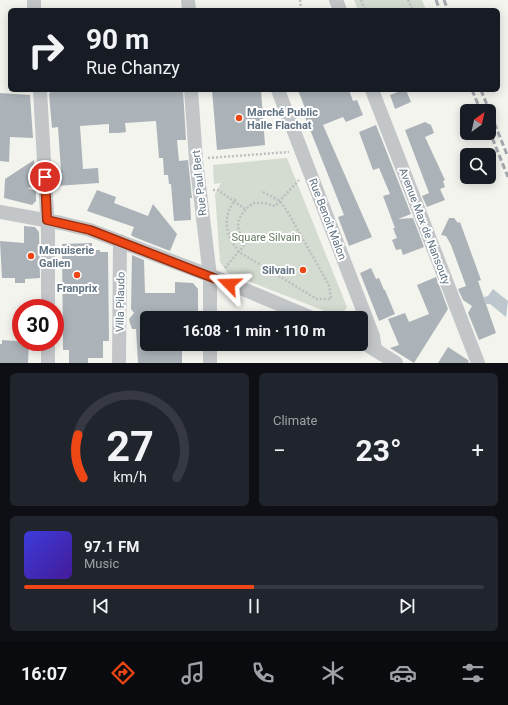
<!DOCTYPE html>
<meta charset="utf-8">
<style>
:root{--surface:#171b24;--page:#20242c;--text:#f1f3f6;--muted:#9ea1a6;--line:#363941;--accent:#ee4715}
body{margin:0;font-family:Roboto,sans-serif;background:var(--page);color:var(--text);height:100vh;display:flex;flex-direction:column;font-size:15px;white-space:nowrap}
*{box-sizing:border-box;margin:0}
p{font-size:13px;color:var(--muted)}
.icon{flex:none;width:22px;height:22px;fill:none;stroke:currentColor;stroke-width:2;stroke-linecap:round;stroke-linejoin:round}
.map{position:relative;height:363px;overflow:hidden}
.drawer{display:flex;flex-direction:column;gap:10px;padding:10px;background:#0d0f14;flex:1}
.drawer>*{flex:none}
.top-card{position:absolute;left:8px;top:8px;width:492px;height:84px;border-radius:6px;box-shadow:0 2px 10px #0003;background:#171b24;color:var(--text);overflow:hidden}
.needle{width:26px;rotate:33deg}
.fabs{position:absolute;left:460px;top:104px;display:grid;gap:8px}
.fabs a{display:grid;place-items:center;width:36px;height:36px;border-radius:6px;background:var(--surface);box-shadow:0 2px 10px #0003;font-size:20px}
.speed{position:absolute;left:12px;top:299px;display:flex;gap:8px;font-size:20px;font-weight:700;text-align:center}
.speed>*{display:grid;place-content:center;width:52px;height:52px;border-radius:50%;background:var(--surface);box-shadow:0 2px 10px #0003;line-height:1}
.speed .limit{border:6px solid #d22;background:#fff;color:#111}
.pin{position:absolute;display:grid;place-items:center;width:34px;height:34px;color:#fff;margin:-17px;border:2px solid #fff;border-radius:50%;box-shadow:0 1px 4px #0007}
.me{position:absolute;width:44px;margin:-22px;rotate:292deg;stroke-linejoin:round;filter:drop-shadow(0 0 3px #0008)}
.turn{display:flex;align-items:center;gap:14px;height:84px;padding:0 12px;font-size:18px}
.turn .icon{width:52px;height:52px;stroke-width:2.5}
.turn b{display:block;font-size:28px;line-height:34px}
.big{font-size:30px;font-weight:700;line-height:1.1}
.drawer .widget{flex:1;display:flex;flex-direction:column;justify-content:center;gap:6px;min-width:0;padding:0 14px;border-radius:6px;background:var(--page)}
.drawer .dial{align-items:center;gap:0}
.dial svg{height:104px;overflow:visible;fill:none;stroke:var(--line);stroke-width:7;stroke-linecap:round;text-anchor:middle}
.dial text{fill:var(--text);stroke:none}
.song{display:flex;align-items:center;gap:12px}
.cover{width:48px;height:48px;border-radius:6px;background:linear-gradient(135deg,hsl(240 70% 55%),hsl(260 70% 35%))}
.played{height:4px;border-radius:2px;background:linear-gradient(90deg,var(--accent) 50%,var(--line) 50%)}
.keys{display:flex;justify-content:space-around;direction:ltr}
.heat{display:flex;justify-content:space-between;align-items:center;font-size:22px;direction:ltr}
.drawer .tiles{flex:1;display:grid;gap:10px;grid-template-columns:1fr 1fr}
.widget:last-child{grid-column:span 2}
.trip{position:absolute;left:140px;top:311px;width:228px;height:40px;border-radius:6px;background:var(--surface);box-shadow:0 2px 10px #0003;font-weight:700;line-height:40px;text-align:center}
.dock{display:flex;height:64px;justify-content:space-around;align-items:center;background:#090b0e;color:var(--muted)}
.dock .icon{width:28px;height:28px}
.dock .current{color:var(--accent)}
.dock b{font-size:18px;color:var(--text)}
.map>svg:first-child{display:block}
.green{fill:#d4dbd0}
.water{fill:#bbc7cc}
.building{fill:#abb3b8}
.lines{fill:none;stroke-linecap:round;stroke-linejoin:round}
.path{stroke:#bcbec0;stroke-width:2.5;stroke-dasharray:2 2;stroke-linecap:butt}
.street{stroke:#c3c6c9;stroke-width:14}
.rail{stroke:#a2a8ae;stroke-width:3;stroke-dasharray:6 3;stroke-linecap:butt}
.route-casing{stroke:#9b2e0e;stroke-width:10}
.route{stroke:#ee4715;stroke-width:7}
.poi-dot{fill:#ee4715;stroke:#fff;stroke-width:1.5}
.labels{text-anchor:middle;stroke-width:4;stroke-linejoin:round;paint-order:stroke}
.poi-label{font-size:11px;font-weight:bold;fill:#617382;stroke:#fff;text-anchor:start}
.street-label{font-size:11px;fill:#617382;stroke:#fff}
.park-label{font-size:11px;fill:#657960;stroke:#fff}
</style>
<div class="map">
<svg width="508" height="363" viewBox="0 0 508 363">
<rect width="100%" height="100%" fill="#f4f4ef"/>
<g class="green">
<path d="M 354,0 L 422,0 L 426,10 L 358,10 Z"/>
<path d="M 287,158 L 347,307 L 340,317 L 228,273 L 220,262 L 215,194 L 221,183 L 214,184 L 213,165 Z"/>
</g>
<path class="water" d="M 493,289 L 508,301 L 506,317 L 490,304 L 486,304 L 484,297 L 488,296 Z"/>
<g class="building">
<path d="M 52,90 L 183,90 L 186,140 L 177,140 L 179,161 L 188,160 L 192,198 L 190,198 L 191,220 L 174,221 L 171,184 L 169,184 L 168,175 L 164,175 L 163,158 L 159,158 L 156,121 L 125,123 L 126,132 L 119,133 L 109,133 L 109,124 L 80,126 L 83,169 L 98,168 L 99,183 L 56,186 L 55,171 L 61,171 L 58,127 L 52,128 L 49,94 Z"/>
<path d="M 212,90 L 261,90 L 265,145 L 217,150 Z"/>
<path d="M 298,90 L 349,90 L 353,101 L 357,100 L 363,115 L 346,122 L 343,117 L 323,125 L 372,237 L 349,246 L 338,217 L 344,215 L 305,117 L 308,116 Z"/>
<path d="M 403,90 L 406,90 L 411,102 L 395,109 L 390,95 Z"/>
<path d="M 0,93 L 30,95 L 33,138 L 10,137 L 9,162 L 0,161 Z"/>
<path d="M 425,122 L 431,125 L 434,133 L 425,137 L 445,180 L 443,181 L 445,187 L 440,189 L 445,200 L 427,207 L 422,196 L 429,193 L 405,130 Z"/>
<path d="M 376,125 L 411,214 L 398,219 L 413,218 L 424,247 L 403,255 L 401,249 L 396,250 L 392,240 L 397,238 L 393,228 L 395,228 L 383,196 L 390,194 L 379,168 L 373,170 L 359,132 Z"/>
<path d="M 34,160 L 36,187 L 27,188 L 36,191 L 36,201 L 32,205 L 4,198 L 5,179 Z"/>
<path d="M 97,190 L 116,197 L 114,203 L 148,216 L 153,204 L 177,234 L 170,251 L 134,237 L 131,235 L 134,227 L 87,211 Z"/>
<path d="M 449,218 L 454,218 L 458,223 L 460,222 L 481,280 L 478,281 L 496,333 L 479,340 L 468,313 L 472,306 L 463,300 L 458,289 L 466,286 L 451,245 L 446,236 L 441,235 Z"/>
<path d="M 24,226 L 35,227 L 39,232 L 40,278 L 25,279 L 25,283 L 15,283 L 15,278 L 2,278 L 0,241 L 24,243 Z"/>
<path d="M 92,243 L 92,250 L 100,250 L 100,252 L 108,252 L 109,341 L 103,341 L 103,358 L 88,358 L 88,363 L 69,363 L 69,350 L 63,350 L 62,244 Z"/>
<path d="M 132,255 L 144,260 L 145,293 L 175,293 L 175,282 L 193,283 L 198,289 L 198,318 L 147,318 L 147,344 L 182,344 L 182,363 L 138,363 L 136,329 L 132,329 L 130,323 L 129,319 L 134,313 L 131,309 Z"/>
<path d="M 371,268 L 376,279 L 379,278 L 384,290 L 385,290 L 395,314 L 379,321 L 360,273 Z"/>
<path d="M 436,277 L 448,309 L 414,363 L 390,348 L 399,345 L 388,319 L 405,313 L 409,322 L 429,314 L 417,285 Z"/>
<path d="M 2,340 L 29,342 L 28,363 L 0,363 L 0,344 L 2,344 Z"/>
<path d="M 448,347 L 468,360 L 469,363 L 438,363 Z"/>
</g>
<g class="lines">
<g class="path">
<path d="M 300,0 L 301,10"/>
<path d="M 361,0 L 365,10"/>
<path d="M 408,0 L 413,10"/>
<path d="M 208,158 L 289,152"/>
<path d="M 213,190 L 218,190 L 245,209"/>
<path d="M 236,199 C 221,217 226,235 239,252 L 317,299 L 331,299 L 329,285 L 287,211 L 280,201 L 261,191"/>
<path d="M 225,268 L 246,243 C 233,226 237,216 253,203 L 265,203 L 275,206 L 299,180"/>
</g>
<g class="street">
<path d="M 34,0 L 34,10"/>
<path d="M 188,0 L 189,10"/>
<path d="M 336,0 L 340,10"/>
<path d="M 40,90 L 48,232 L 48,308"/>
<path d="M 191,90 L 196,160 L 210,276 L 210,318"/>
<path d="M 278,90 L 373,336 L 375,350"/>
<path d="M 372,90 L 478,363"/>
<path d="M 0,212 L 61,223 L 90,230 L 219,279 L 312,318"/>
<path d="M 361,341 L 396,363"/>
<path d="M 48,342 L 48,363"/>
<path d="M 210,344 L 210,363"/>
<path d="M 119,363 L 120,241"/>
</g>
<g class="rail">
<path d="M 436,0 L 440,10"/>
<path d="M 444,0 L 448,10"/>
<path d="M 472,90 L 481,111"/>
<path d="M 481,90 L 508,157"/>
<path d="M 489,130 L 508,177"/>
</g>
</g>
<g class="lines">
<g class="route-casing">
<path id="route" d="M 45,177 L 47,220 L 90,230 L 229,284"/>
</g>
<use href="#route" class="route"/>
</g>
<g class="poi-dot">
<circle cx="239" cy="118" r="4"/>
<circle cx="31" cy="256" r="4"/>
<circle cx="303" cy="270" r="4"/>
<circle cx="77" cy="275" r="4"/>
</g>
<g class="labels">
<g class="poi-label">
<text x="247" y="116">Marché Public<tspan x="247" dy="13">Halle Flachat</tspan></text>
<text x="39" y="254">Menuiserie<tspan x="39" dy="13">Galien</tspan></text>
<text x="295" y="274" text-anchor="end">Silvain</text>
<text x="77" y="292" text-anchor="middle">Franprix</text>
</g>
<g class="street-label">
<text transform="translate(199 183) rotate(-96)" y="4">Rue Paul Bert</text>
<text transform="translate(328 219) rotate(69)" y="4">Rue Benoît Malon</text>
<text transform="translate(425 226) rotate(69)" y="4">Avenue Max de Nansouty</text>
<text transform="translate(120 302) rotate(-89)" y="4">Villa Pilaudo</text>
</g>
<g class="park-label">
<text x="266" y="241">Square Silvain</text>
</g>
</g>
</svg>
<div class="fabs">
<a><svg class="needle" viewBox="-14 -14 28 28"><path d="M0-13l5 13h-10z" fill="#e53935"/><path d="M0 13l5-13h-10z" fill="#9ea1a6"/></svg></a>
<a><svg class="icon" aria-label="search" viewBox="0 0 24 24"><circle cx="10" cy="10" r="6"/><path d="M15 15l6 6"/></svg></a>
</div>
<div class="speed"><div class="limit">30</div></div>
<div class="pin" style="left:45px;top:177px;background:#d93025"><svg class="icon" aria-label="arrive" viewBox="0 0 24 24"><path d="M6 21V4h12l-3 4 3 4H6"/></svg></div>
<svg class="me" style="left:229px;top:284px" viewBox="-20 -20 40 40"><path d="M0-17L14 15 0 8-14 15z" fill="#ee4715" stroke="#fff" stroke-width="4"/></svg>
<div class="trip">16:08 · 1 min · 110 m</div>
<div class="top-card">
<div class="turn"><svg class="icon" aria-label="right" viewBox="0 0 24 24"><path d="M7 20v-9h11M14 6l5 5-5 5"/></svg><div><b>90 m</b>Rue Chanzy</div></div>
</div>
</div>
<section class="drawer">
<div class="tiles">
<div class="widget dial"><svg viewBox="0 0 100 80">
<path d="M14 69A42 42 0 1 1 86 69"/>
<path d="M14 69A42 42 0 0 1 10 36" stroke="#ee4715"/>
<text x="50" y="56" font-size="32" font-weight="700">27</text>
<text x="50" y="72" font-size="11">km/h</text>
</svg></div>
<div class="widget"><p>Climate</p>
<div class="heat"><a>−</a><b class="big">23°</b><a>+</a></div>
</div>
<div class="widget">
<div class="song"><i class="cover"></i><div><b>97.1 FM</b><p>Music</p></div></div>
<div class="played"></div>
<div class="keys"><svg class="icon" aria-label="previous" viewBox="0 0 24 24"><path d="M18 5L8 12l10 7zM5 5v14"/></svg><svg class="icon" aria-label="pause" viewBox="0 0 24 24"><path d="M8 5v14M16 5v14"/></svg><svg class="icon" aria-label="next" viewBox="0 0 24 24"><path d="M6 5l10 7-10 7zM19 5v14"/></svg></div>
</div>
</div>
</section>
<nav class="dock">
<b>16:07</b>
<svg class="icon current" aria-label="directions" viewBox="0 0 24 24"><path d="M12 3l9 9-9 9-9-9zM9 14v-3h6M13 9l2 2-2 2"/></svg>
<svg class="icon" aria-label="music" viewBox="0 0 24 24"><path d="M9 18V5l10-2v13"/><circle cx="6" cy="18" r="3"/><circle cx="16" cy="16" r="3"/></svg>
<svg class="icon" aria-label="phone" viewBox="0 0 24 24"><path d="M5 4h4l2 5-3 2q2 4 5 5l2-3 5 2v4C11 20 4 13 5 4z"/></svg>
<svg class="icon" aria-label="climate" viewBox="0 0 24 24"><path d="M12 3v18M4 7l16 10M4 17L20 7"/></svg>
<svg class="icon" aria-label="car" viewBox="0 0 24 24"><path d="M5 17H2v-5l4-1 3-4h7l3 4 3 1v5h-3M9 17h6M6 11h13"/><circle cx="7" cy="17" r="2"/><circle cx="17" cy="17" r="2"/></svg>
<svg class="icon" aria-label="filters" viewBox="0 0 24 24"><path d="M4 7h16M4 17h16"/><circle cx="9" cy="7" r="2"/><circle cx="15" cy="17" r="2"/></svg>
</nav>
